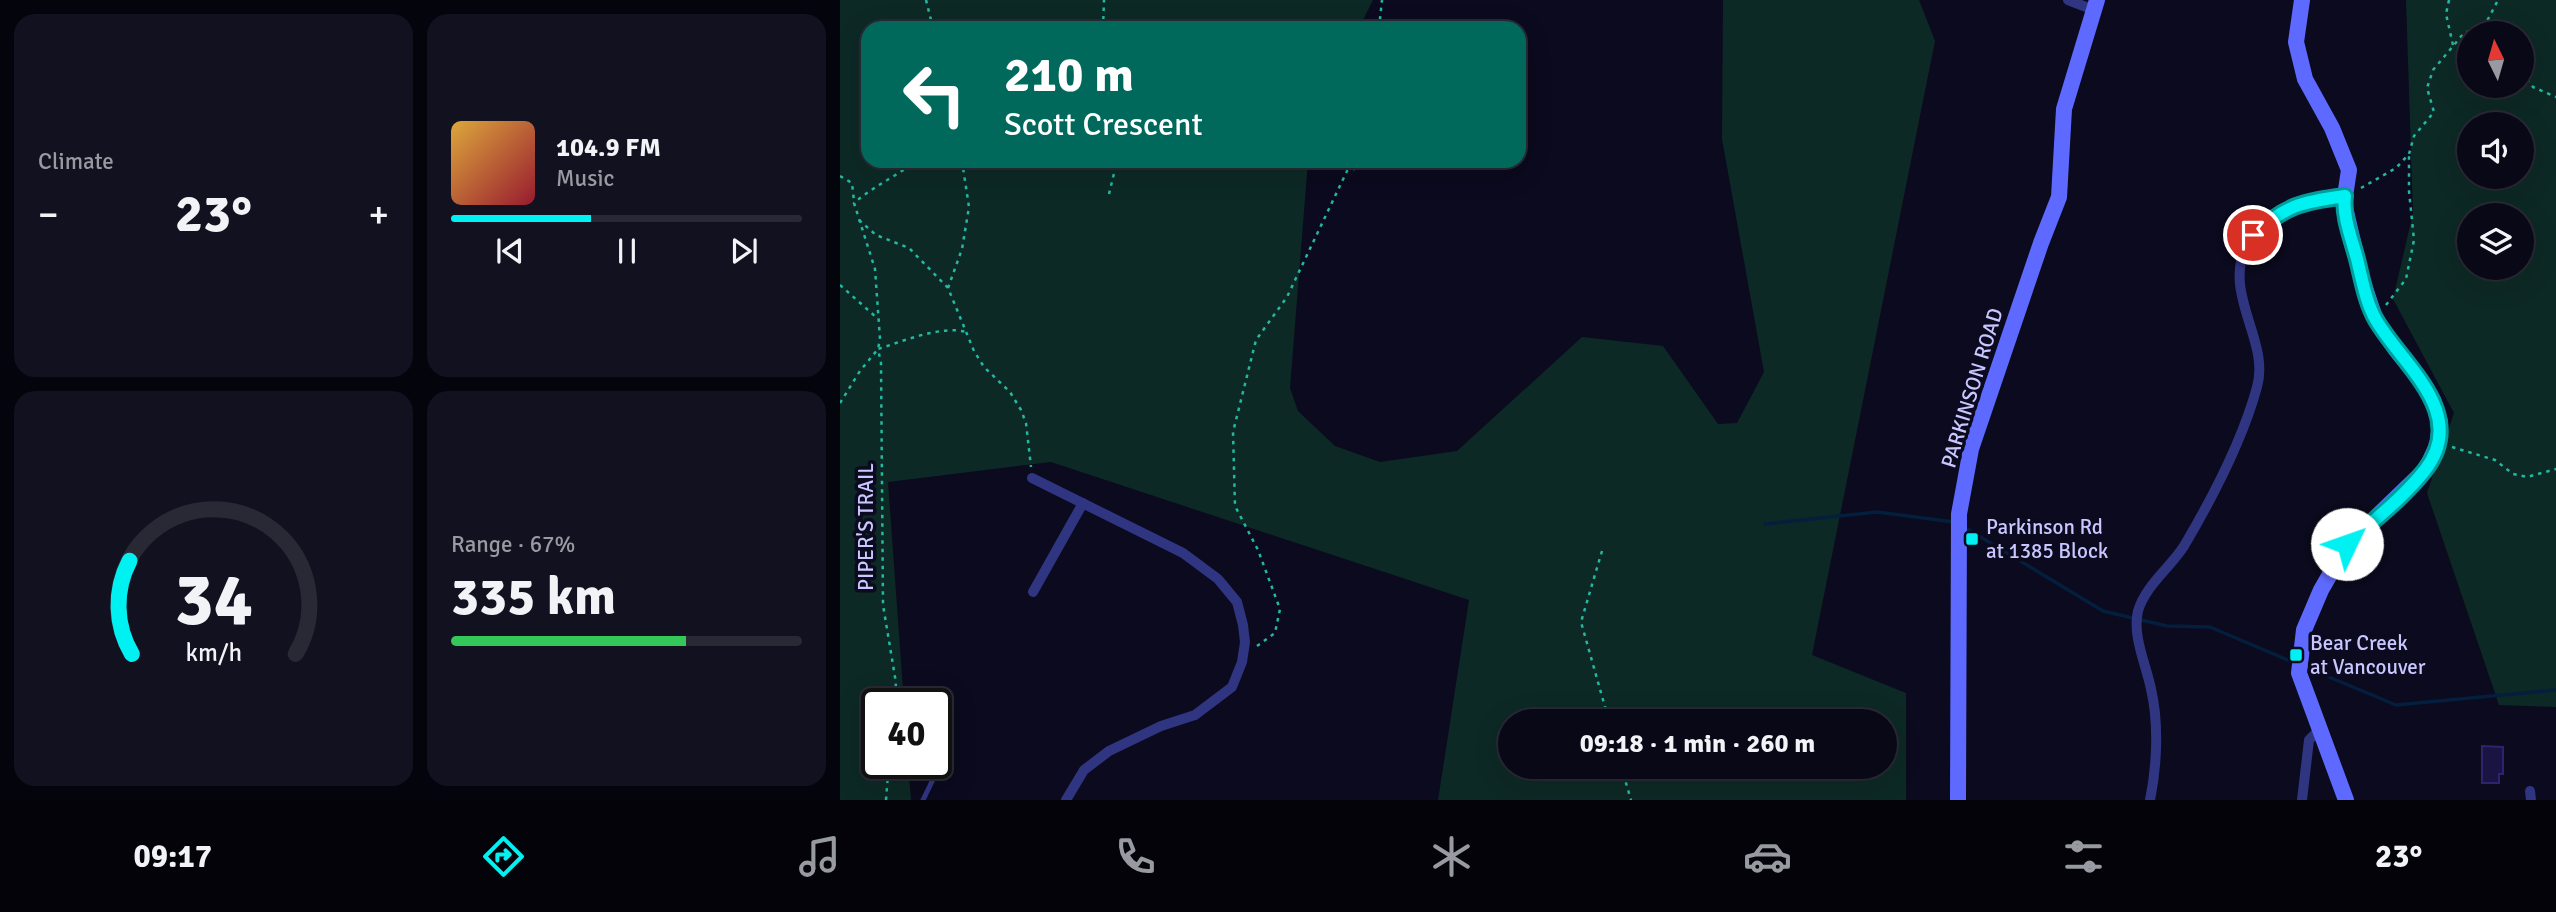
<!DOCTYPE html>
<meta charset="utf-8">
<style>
:root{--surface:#080816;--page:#11111f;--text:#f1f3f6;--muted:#989aa1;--line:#292935;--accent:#00f1f2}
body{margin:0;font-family:Signika,sans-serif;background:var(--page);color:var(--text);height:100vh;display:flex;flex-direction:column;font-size:26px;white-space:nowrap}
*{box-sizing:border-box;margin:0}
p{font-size:23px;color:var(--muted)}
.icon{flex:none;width:38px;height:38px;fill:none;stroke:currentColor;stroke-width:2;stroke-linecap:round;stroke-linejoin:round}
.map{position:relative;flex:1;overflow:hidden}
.panel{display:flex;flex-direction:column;gap:14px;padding:14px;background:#04040c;width:840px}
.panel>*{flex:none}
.hud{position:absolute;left:21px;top:21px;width:665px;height:147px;border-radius:21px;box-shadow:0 7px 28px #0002,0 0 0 2px var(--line);background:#00695c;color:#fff;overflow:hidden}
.needle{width:46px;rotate:355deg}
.fabs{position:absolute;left:1617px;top:21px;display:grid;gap:14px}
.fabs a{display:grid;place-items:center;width:77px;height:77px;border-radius:50%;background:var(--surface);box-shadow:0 7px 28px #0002,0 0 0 2px var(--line);font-size:35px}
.speed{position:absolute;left:21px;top:688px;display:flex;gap:14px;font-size:35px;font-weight:700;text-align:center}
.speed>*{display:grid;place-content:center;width:91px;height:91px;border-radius:50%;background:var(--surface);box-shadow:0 7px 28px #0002,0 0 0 2px var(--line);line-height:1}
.speed .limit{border:4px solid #111;border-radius:10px;background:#fff;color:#111}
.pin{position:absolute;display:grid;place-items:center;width:60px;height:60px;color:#fff;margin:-30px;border:4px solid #fff;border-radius:50%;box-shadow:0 2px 7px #0007}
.me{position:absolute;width:77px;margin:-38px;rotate:48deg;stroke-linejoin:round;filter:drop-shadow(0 0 5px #0008)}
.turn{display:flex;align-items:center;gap:24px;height:147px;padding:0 28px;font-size:32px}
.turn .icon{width:91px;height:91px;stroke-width:2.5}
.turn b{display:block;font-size:49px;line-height:60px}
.big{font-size:52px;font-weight:700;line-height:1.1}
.panel .tile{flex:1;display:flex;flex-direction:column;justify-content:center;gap:10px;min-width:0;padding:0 24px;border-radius:21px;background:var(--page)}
.panel .dial{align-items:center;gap:0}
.dial svg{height:182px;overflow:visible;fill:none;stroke:var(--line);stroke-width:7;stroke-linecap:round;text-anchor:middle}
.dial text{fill:var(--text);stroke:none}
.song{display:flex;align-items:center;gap:21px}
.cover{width:84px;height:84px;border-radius:10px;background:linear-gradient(135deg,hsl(40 70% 55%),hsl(350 70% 35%))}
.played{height:7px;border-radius:4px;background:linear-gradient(90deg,var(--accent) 40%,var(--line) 40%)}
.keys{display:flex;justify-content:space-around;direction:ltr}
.heat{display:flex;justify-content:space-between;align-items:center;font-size:38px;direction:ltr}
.charge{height:10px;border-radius:5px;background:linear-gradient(90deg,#34c759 67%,var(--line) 0)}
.panel .tiles{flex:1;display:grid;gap:14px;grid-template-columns:repeat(2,1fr)}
.trip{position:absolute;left:658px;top:709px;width:399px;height:70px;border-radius:35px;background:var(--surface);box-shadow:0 7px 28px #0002,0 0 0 2px var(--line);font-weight:700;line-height:70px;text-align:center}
.menu{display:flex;height:112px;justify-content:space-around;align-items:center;background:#030309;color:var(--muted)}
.menu .icon{width:49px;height:49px}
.menu .current{color:var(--accent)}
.menu b{font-size:32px;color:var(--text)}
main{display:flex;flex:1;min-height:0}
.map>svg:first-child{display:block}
.green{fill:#0d2925;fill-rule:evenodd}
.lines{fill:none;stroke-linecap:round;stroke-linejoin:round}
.stream{stroke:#041e3d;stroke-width:3.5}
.building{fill:#191441;stroke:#2c246f;stroke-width:2}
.path{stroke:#22b8a1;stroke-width:2.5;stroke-dasharray:3.5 5;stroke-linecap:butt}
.lane{stroke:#303582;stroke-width:5}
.street{stroke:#303582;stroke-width:10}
.secondary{stroke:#5e6aff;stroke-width:16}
.route-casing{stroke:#009d9d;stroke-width:18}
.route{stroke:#00f1f2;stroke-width:12}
.poi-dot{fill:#00f1f2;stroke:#0b0a1e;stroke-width:2.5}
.labels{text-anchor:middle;stroke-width:7;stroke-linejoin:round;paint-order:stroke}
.street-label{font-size:21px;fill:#c8c7ff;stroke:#0b0a1e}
.poi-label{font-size:21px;fill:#c8c7ff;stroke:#0b0a1e;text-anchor:start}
</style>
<main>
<section class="panel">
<div class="tiles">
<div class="tile"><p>Climate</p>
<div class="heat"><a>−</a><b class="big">23°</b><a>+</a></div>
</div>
<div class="tile">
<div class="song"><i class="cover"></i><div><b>104.9 FM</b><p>Music</p></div></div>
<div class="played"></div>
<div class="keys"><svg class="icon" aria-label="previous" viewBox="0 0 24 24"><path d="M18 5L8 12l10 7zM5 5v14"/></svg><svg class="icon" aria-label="pause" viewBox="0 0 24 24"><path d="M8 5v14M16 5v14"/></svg><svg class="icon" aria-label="next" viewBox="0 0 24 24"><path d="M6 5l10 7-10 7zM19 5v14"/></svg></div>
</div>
<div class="tile dial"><svg viewBox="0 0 100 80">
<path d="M14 69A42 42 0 1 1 86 69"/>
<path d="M14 69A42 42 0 0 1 13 28" stroke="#00f1f2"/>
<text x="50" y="56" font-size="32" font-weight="700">34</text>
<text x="50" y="72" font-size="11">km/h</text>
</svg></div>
<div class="tile"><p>Range · 67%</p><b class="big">335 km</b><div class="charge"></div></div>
</div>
</section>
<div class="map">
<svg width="1716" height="800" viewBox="0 0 1716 800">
<rect width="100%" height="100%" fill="#0b0a1e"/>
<g class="green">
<path d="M 0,0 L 533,0 L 519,28 L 28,28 L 28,161 L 468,161 L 450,388 L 458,411 L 495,446 L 540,462 L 617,451 L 742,337 L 823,346 L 878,424 L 897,423 L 924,372 L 882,139 L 883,0 L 1079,0 L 1095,41 L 972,655 L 1066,693 L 1066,800 L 598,800 L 629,600 L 211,462 L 48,482 L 64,703 L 37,704 L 37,763 L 68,763 L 71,800 L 0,800 ZM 670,721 L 1045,721 L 1045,766 L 670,766 Z"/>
<path d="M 1566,0 L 1716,0 L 1716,707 L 1659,705 L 1587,493 L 1614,413 L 1553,299 L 1573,213 ZM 1629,33 L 1682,33 L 1682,86 L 1629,86 ZM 1629,124 L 1682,124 L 1682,177 L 1629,177 ZM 1629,215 L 1682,215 L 1682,268 L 1629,268 Z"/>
</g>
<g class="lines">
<g class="stream">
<path d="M 925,524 L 1037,512 L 1114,522"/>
<path d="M 1124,527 L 1263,611 L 1327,626 L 1370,627 L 1455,663"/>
<path d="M 1465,667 L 1556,705 L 1716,690"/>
</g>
</g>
<path class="building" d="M 1642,746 L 1663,747 L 1663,774 L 1659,774 L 1659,783 L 1642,783 Z"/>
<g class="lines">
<g class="path">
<path d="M 86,0 L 93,28"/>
<path d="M 1609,0 L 1606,14 L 1613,45"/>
<path d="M 1645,25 L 1651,33"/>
<path d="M 263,28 L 264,0"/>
<path d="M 539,28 L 542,0"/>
<path d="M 1682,72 L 1693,87 L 1716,97"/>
<path d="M 0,176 L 12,183 L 14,201"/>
<path d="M 1521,188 L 1556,168 L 1569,154 L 1574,136 L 1594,112 L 1587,88 L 1593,70 L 1624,33 L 1645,25 L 1658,0"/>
<path d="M 269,194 L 277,161"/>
<path d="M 19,220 L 36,235 L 69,248 L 108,288 L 134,351 L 144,367 L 170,392 L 181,410 L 186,423 L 191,467"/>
<path d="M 0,285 L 37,318"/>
<path d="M 108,288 L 122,249 L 129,207 L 122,161"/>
<path d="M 1546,305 L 1566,279 L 1574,240 L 1569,191 L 1569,155"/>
<path d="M 0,403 L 20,371 L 38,349 L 40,339 L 35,269 L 14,203 C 34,186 56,176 77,161"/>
<path d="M 1612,447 L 1655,460 L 1673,474 L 1687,477 L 1716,469"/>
<path d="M 762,551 L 741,622 L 769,721"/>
<path d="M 417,646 L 435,633 L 440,609 L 418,550 L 395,506 L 393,432 L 416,340 L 447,297 L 507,171 L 527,165 L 527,161"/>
<path d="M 54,704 L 56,683 L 43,605 L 41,363 L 38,349 C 63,341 102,325 126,332"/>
<path d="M 781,766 L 791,800"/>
<path d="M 46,800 L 48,774 L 46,763"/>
</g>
<path class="lane" d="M 83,800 L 99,767"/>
<g class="street">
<path d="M 1228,0 L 1254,10"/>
<path d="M 192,478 L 343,553 L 378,579 L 397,602 L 403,625 L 405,642 L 402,662 L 392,687 L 355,715 L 321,726 L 269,751 L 244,770 L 226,800"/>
<path d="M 193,592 L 243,503"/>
<path d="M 1690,791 L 1691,800"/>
<path d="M 1310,800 C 1317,766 1319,723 1311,689 C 1306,664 1292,636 1298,611 C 1305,586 1330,568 1344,546 C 1373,497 1402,442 1417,387 C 1431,338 1377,290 1411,238 C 1432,206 1471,200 1505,196"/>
<path d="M 1462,800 L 1469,740 L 1480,729"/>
</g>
<g class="secondary">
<path d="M 1462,0 L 1456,42 L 1465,79 L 1492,128 L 1509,170 L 1504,203 L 1521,276 L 1535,318 L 1556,350 L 1582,382 L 1593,400 L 1600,422 L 1598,443 L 1586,469 L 1507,545 L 1481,590 L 1464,630 L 1459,673 L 1506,800"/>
<path d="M 1118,800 L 1119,514 L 1131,449 L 1201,243 L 1219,197 L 1224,109 L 1257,0"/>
</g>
</g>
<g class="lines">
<g class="route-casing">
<path id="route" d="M 1413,235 C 1446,205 1461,202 1505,196 C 1502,215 1512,240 1517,259 C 1522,279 1526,303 1536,320 C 1563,366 1629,413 1585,470 C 1563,498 1533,521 1507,544"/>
</g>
<use href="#route" class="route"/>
</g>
<g class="poi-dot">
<rect x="1125" y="532" width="14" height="14" rx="3.5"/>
<rect x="1449" y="648" width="14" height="14" rx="3.5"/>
</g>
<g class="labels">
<g class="street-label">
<text transform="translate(1132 388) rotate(-73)" y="7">PARKINSON ROAD</text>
<text transform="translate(26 527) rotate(-90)" y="7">PIPER'S TRAIL</text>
</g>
<g class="poi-label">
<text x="1146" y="534">Parkinson Rd<tspan x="1146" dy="24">at 1385 Block</tspan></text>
<text x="1470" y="650">Bear Creek<tspan x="1470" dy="24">at Vancouver</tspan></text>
</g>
</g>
</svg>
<div class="fabs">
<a><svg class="needle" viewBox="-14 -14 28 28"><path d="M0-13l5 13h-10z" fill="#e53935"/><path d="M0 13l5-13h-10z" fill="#989aa1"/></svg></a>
<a><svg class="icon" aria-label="sound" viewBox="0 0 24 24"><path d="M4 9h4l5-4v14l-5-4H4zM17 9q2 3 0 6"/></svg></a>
<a><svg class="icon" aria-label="layers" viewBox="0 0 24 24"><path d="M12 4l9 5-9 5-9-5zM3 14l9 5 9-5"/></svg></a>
</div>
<div class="speed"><div class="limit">40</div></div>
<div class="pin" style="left:1413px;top:235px;background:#d93025"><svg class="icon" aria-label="arrive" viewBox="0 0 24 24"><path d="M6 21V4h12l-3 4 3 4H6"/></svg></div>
<svg class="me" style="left:1507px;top:544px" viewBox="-20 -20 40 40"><circle r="19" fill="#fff"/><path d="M0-13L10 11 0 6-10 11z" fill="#00f1f2"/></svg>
<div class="trip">09:18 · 1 min · 260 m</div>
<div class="hud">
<div class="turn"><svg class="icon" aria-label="left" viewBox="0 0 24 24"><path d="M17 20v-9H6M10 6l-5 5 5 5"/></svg><div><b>210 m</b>Scott Crescent</div></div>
</div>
</div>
</main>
<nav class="menu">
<b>09:17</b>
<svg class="icon current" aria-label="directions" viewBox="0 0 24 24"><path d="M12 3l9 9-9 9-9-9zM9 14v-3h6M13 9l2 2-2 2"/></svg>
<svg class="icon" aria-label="music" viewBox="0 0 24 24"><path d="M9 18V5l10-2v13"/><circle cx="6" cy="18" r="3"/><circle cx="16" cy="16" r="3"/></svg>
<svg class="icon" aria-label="phone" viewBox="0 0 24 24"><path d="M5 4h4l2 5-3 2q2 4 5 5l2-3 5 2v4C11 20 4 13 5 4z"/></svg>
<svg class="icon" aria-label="climate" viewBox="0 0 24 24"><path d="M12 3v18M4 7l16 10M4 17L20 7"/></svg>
<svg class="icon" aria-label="car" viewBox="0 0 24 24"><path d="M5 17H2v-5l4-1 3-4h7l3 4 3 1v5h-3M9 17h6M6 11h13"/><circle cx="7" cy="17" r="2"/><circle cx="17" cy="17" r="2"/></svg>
<svg class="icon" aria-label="filters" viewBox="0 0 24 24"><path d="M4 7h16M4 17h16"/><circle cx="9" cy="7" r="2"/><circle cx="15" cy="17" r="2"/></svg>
<b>23°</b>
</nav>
